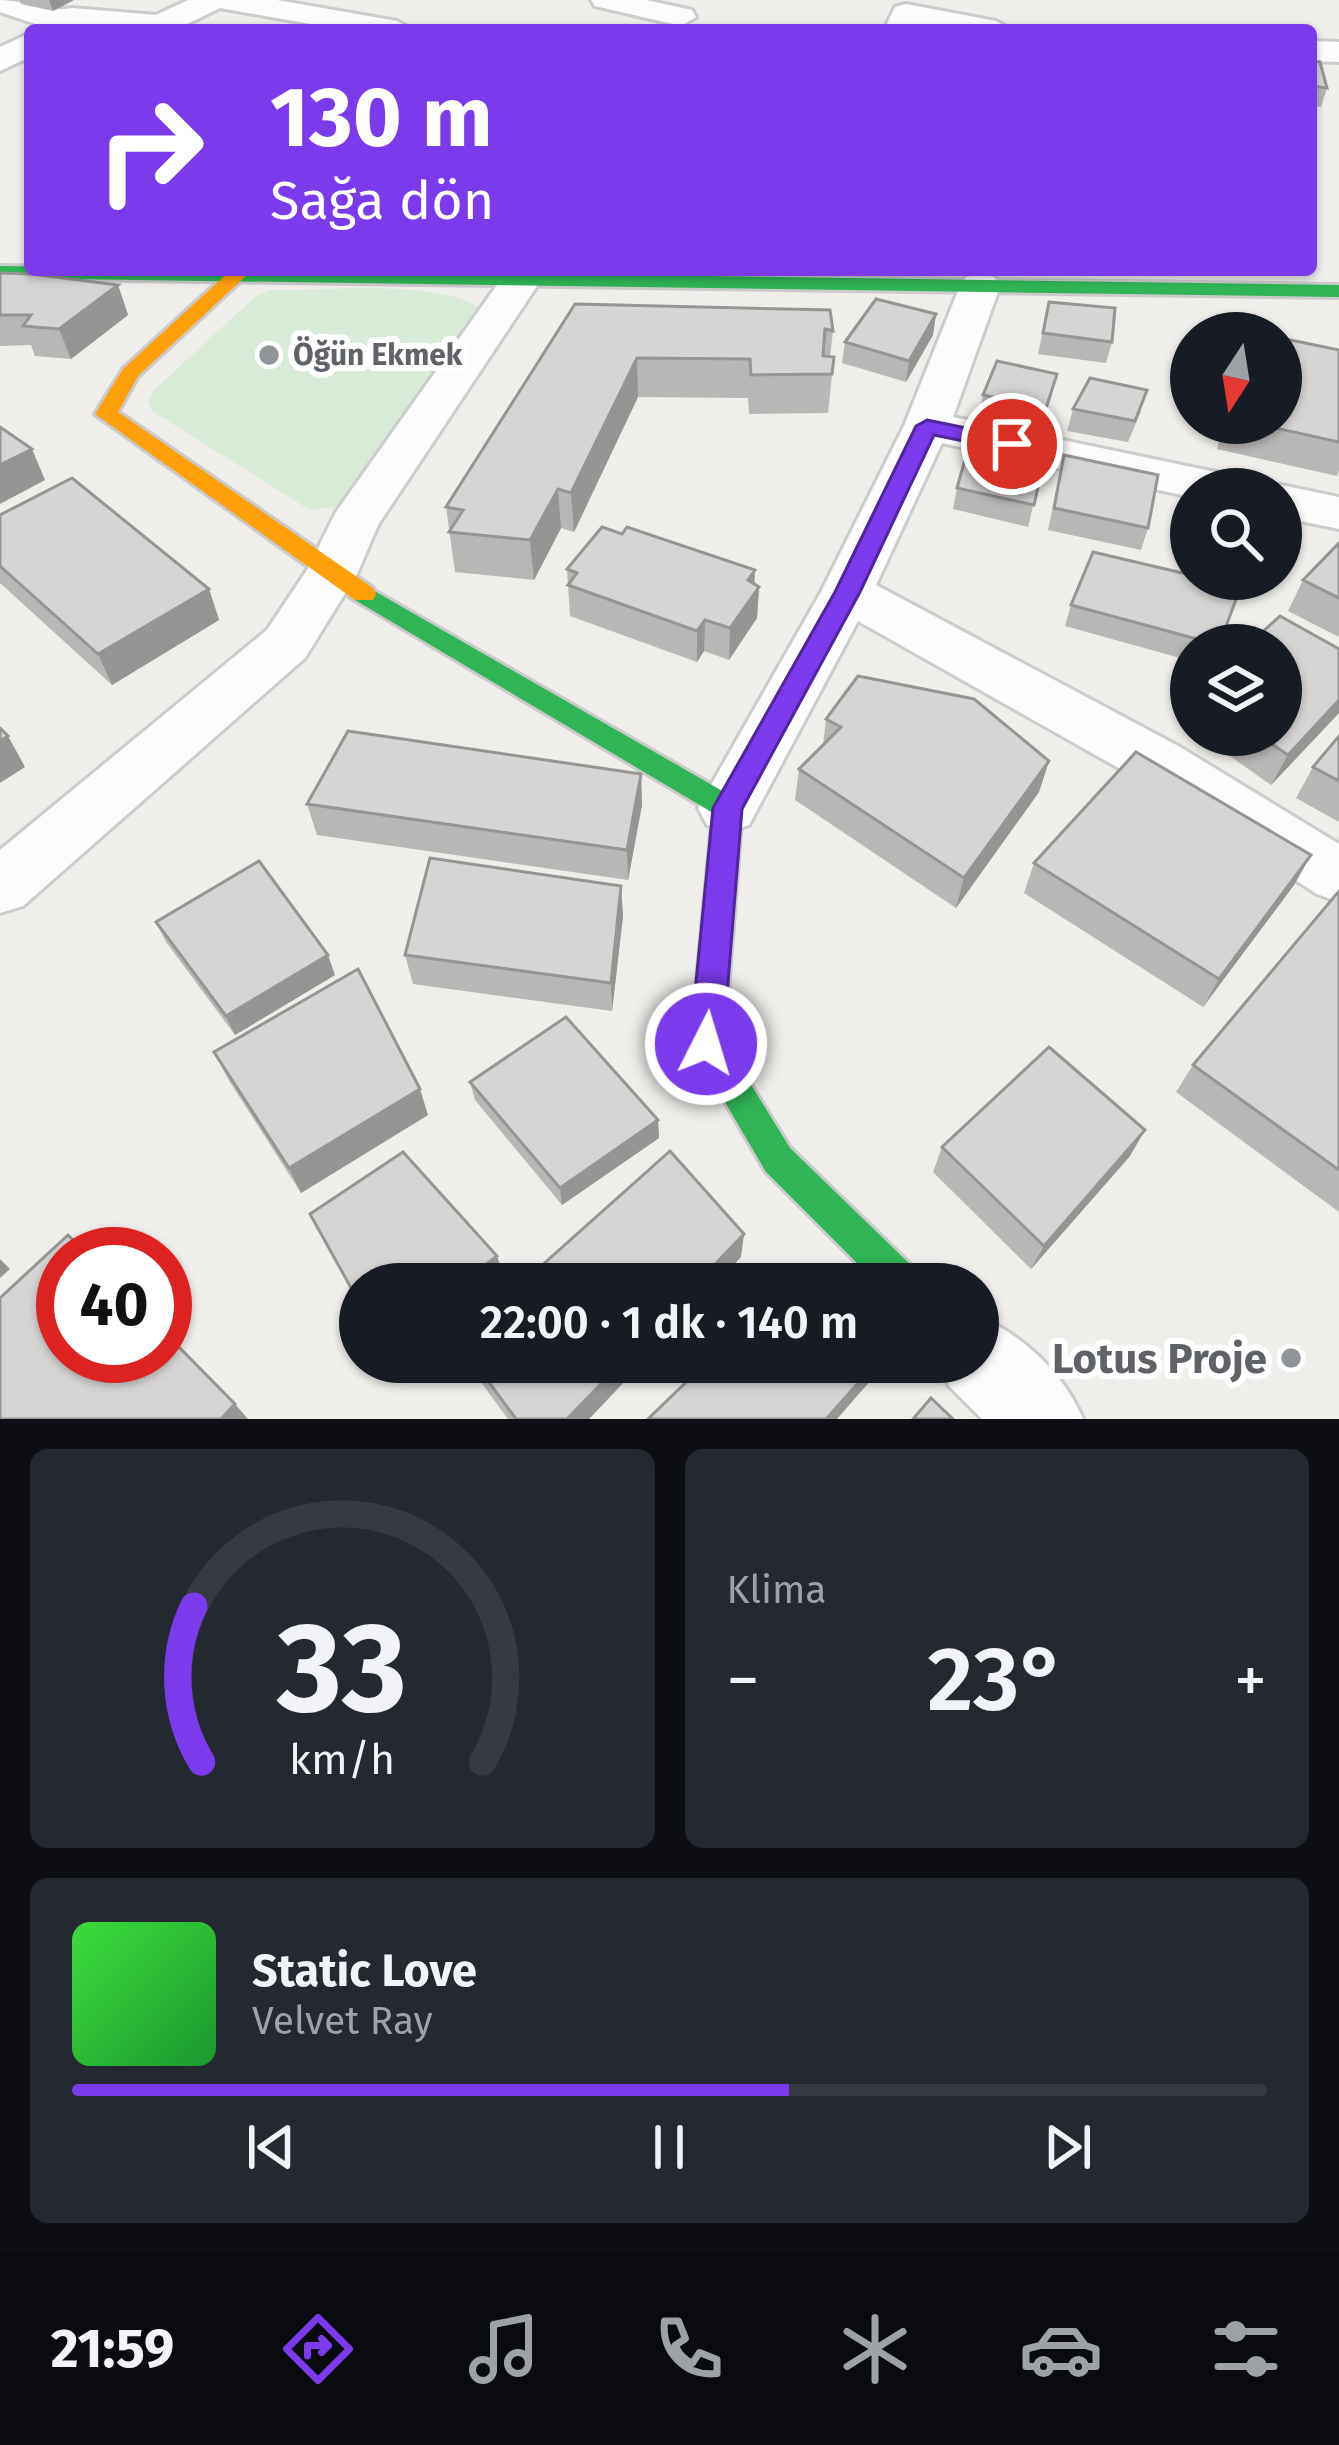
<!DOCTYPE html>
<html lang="tr">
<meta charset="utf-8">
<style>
:root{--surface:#171b24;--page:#242831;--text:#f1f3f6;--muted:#9ea1a6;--line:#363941;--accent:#7c3aed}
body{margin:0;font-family:"Fira Sans",sans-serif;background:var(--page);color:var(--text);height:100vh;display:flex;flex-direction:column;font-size:45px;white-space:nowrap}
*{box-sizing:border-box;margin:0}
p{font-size:39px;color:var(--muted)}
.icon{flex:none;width:66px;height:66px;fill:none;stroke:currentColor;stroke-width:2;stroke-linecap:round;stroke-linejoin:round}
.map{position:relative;height:1419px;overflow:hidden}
.side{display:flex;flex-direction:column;gap:30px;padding:30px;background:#0d0f14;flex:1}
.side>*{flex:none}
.banner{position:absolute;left:24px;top:24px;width:1293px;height:252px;border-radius:12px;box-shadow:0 3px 9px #0004;background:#7c3aed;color:#fff;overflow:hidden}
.needle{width:78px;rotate:192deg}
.controls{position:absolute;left:1170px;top:312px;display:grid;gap:24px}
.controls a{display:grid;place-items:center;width:132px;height:132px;border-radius:50%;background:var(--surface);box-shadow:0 3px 9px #0004;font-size:60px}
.speed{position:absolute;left:36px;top:1227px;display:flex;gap:24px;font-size:60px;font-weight:700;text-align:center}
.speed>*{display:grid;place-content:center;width:156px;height:156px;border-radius:50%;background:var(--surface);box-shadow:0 3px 9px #0004;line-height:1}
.speed .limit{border:18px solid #d22;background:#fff;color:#111}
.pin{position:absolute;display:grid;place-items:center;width:102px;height:102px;color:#fff;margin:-51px;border:6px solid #fff;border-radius:50%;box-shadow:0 3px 12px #0007}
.me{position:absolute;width:132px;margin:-66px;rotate:5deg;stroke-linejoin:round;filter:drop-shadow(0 0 9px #0008)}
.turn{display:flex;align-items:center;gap:42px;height:252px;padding:0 48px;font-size:54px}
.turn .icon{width:156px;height:156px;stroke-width:2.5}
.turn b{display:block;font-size:84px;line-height:102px}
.big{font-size:90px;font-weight:600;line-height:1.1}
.side .tile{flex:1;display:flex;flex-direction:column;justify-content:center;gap:18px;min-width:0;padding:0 42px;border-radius:18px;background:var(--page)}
.side .dial{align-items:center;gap:0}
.dial svg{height:312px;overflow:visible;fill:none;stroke:var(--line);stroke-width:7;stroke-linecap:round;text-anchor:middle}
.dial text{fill:var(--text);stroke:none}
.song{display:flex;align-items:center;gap:36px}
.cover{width:144px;height:144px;border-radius:18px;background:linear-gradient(135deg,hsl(120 70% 55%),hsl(130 70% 35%))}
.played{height:12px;border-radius:6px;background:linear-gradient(90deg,var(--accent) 60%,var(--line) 60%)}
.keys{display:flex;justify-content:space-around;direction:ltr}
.heat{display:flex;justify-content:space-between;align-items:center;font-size:66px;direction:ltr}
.side .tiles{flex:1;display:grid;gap:30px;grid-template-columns:1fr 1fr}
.tile:last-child{grid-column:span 2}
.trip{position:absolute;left:339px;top:1263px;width:660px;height:120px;border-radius:60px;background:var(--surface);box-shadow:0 3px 9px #0004;font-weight:600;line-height:120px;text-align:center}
.tabs{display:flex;height:192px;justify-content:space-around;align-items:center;background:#090b0e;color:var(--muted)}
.tabs .icon{width:84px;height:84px}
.tabs .on{color:var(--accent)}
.tabs b{font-size:54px;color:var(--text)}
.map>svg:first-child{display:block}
.green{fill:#d8ebd6}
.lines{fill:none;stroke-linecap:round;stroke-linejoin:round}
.street-casing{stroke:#cbcccc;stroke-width:6}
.fast-casing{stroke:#cacacb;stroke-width:6}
.slow-casing{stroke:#cacacb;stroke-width:6}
.street{fill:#fdfcfc;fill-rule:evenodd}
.fast{fill:#30b455;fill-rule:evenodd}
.slow{fill:#ff9f0a;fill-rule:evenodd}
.wall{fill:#b8b7b5}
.shaded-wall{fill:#969594}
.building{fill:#d6d5d3;stroke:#969594;stroke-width:3}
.route{fill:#7c3aed;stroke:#51269a;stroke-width:3}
.poi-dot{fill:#919496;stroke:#fff;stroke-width:4.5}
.labels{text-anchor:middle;stroke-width:12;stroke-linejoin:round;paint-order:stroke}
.far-poi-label{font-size:30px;font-weight:bold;fill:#5f6368;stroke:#fff;text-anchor:start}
.near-poi-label{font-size:42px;font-weight:bold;fill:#5f6368;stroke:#fff;text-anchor:end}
</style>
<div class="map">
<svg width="1339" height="1419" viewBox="0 0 1339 1419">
<rect width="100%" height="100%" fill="#efeeea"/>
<path class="green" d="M 271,290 C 326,291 441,278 483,310 L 348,496 L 335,507 L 310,510 L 152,411 L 148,401 L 154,390 L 256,296 Z"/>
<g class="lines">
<g class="street-casing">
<g id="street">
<path d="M 0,0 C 25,0 49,13 72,8 L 156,15 L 188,0 L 277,0 L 397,21 L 413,30 L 344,30 L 220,8 L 175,30 L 53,30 L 0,12 Z"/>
<path d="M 591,0 L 646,0 L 692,10 L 696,17 L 681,26 L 595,6 Z"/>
<path d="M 906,4 L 996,21 L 1012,30 L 947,30 L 918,24 L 916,30 L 884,30 L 895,7 Z"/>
<path d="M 30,33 L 30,57 L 0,71 L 0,47 Z"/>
<path d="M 1311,41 L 1339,42 L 1339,62 L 1311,61 Z"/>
<path d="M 507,271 L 535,271 L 541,280 L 378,525 L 357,574 L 305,658 L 23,906 L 0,913 L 0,850 L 267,630 L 307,570 L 336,512 Z"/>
<path d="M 980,274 L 994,277 L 1000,286 L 953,417 L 1225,474 L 1242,478 L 1249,489 L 1191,489 L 1191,497 L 942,443 L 876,585 L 1180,747 L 1339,844 L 1339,902 L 1317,894 L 1138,779 L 858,621 L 749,825 L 728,832 L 707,825 L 698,808 L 821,592 L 904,426 L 960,286 L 966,277 Z"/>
<path d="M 1281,485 L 1339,497 L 1339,529 L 1281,517 L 1281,489 L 1267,489 Z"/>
<path d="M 978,1316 C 1023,1335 1064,1374 1083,1419 L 982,1419 L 949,1386 L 939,1362 L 978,1362 Z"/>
</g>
</g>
<g class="fast-casing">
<g id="fast">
<path d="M 0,266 L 1339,285 L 1339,297 L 0,278 Z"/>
<path d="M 364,585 L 738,800 L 742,808 L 724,1041 L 790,1148 L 917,1271 L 923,1284 L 878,1284 L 766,1172 L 691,1044 L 713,813 L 355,600 L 352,594 Z"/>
</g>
</g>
<g class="slow-casing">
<path id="slow" d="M 231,270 L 248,274 L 138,376 L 118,412 L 373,588 L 376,594 L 373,600 L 355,600 L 95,414 L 123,369 Z"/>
</g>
<use href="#street" class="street"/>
<use href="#fast" class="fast"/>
<use href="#slow" class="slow"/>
</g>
<g class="wall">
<path d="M 19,0 L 74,0 L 53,11 L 21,4 Z"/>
<path d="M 1311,61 L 1327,88 L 1321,107 L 1311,106 Z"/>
<path d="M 0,273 L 118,285 L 128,315 L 71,359 L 35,356 L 31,345 L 0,346 Z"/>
<path d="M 1049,302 L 1112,342 L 1106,363 L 1038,354 Z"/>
<path d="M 575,304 L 833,331 L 830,357 L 834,357 L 828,413 L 749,414 L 748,398 L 638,397 L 574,532 L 561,528 L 534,580 L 455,572 L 446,507 Z"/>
<path d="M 936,314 L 933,335 L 906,382 L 842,363 L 845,342 Z"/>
<path d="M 1339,350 L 1339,471 L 1337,476 L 1217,449 L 1223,423 L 1281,423 Z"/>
<path d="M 983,395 L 1052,395 L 1041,430 L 979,416 Z"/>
<path d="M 1073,409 L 1141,411 L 1128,442 L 1067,431 Z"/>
<path d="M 1047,448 L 1028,527 L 953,509 L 957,488 Z"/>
<path d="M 1064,455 L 1148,528 L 1141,550 L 1048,530 Z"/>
<path d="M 0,515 L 209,589 L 219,620 L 112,685 L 0,583 Z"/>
<path d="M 1339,543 L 1339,637 L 1288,611 L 1303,580 Z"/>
<path d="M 567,569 L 759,587 L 757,618 L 729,660 L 704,651 L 697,662 L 570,616 Z"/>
<path d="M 1071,605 L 1219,645 L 1191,645 L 1191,661 L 1065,626 Z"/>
<path d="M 1191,707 L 1191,728 L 1184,723 Z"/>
<path d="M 1339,713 L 1271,785 L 1200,735 L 1281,735 Z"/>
<path d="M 826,719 L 1049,761 L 1039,792 L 956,908 L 795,800 L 799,769 L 823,746 Z"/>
<path d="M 1339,736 L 1339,822 L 1296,798 L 1313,767 Z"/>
<path d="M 641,774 L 642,805 L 628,880 L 317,835 L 307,804 Z"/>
<path d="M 1311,855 L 1294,885 L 1203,1007 L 1024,893 L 1034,863 Z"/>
<path d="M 621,886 L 623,916 L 612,1011 L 413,984 L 405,955 Z"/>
<path d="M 1339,891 L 1339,1212 L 1176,1092 L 1193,1065 Z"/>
<path d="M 156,922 L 335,975 L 235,1035 L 166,942 Z"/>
<path d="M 214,1052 L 428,1115 L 301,1193 L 228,1079 Z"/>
<path d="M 470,1082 L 658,1120 L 659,1138 L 562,1205 L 475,1100 Z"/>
<path d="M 942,1147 L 1130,1156 L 1031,1269 L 933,1172 Z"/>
<path d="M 466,1362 L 643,1362 L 589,1419 L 508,1419 Z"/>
</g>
<g class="shaded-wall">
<path d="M 49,0 L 74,0 L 53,11 Z"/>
<path d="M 118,285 L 128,315 L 71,359 L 59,329 Z"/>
<path d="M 936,314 L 933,335 L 906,382 L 909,361 Z"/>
<path d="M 637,358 L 638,397 L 574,532 L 571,493 Z"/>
<path d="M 32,449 L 45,480 L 0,504 L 0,465 Z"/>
<path d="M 558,489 L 561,528 L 534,580 L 530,540 Z"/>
<path d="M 755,570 L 754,594 L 759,587 L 757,618 L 729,660 L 730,628 L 748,580 Z"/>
<path d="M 209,589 L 219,620 L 112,685 L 98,654 Z"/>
<path d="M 705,620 L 704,651 L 697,662 L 697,631 Z"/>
<path d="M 1339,700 L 1339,713 L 1271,785 L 1288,755 Z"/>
<path d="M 8,736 L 25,767 L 0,783 L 0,741 Z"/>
<path d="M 1049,761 L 1039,792 L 956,908 L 964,878 Z"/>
<path d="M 641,774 L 642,805 L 628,880 L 627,850 Z"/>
<path d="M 1311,855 L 1294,885 L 1203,1007 L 1219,979 Z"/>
<path d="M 621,886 L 623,916 L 612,1011 L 611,983 Z"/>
<path d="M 328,955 L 335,975 L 235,1035 L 226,1016 Z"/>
<path d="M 420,1089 L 428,1115 L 301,1193 L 289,1168 Z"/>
<path d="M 658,1120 L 659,1138 L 562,1205 L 560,1188 Z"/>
<path d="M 1145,1130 L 1130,1156 L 1031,1269 L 1044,1246 Z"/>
<path d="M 744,1234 L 741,1257 L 716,1284 L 696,1284 Z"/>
<path d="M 497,1256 L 502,1272 L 486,1284 L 461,1284 Z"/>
<path d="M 0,1259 L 10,1269 L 0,1278 Z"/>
<path d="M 622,1362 L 643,1362 L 589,1419 L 567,1419 Z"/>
<path d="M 877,1362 L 882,1362 L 878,1372 L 837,1419 L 826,1419 Z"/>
<path d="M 235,1404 L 248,1419 L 221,1419 Z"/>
</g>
<g class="building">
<path d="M 1311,61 L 1320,62 L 1327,88 L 1311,86 Z"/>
<path d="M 0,273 L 31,274 L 118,285 L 59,329 L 23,326 L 31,315 L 0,315 Z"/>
<path d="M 876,299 L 936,314 L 909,361 L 845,342 Z"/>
<path d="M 1049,302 L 1115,308 L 1112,342 L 1043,333 Z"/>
<path d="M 575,304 L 830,310 L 833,331 L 825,329 L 823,356 L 834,357 L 832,374 L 751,375 L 750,359 L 637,358 L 571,493 L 558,489 L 530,540 L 449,532 L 463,510 L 446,507 Z"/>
<path d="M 1281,338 L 1339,350 L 1339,442 L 1253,423 L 1281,423 Z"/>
<path d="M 997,361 L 1057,374 L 1046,408 L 983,395 Z"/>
<path d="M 1090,378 L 1147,390 L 1135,421 L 1073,409 Z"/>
<path d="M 0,427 L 32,449 L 0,465 Z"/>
<path d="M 973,431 L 1047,448 L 1034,505 L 957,488 Z"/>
<path d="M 1064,455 L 1158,475 L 1148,528 L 1054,508 Z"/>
<path d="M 72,478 L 209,589 L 98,654 L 0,566 L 0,515 Z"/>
<path d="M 602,527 L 622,534 L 627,527 L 755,570 L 748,580 L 759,587 L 730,628 L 705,620 L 697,631 L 568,585 L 577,573 L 567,569 Z"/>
<path d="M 1339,543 L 1339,598 L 1303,580 Z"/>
<path d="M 1093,552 L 1191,575 L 1191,579 L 1209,579 L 1241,586 L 1219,645 L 1071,605 Z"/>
<path d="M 1280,616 L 1339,649 L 1339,700 L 1288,755 L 1259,735 L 1281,735 L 1281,645 L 1248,645 Z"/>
<path d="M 858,676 L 974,699 L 1049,761 L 964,878 L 799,769 L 841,727 L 826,719 Z"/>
<path d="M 0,728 L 8,736 L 0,741 Z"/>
<path d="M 348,731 L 641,774 L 627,850 L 307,804 Z"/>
<path d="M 1339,736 L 1339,781 L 1313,767 Z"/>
<path d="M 1136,752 L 1311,855 L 1219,979 L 1034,863 Z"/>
<path d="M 430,858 L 621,886 L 611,983 L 405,955 Z"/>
<path d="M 259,861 L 328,955 L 226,1016 L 156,922 Z"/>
<path d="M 1339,891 L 1339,1170 L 1193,1065 Z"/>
<path d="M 358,969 L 420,1089 L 289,1168 L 214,1052 Z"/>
<path d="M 566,1017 L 658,1120 L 560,1188 L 470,1082 Z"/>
<path d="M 1049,1047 L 1145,1130 L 1044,1246 L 942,1147 Z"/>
<path d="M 670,1151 L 744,1234 L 696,1284 L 521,1284 Z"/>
<path d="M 403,1152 L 497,1256 L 461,1284 L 360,1284 L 360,1304 L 310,1214 Z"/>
<path d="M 68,1235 L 87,1254 L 63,1254 L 63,1356 L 165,1356 L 165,1333 L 235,1404 L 221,1419 L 0,1419 L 0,1298 Z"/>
<path d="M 800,1271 L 813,1284 L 786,1284 Z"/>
<path d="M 474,1362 L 622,1362 L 567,1419 L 516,1419 Z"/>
<path d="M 707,1362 L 877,1362 L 826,1419 L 648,1419 Z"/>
<path d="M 931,1398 L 953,1419 L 913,1419 Z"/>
</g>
<path class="route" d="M 927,420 L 1020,439 L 1023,444 L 1012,451 L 934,435 L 860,592 L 742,809 L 723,1044 L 718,1055 L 706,1059 L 695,1055 L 690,1044 L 713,808 L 835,592 L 916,426 Z"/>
<g class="poi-dot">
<circle cx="269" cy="355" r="12"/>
<circle cx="1291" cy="1358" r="12"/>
</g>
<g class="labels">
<g class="far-poi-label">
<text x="293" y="365">Öğün Ekmek</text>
</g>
<g class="near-poi-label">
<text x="1267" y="1373">Lotus Proje</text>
</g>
</g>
</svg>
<div class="controls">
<a><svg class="needle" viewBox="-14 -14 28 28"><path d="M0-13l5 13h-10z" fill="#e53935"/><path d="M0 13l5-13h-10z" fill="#9ea1a6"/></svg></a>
<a><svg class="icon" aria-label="search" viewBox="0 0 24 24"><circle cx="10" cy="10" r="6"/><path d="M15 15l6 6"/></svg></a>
<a><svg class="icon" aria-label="layers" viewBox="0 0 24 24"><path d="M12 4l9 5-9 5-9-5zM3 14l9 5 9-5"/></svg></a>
</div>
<div class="speed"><div class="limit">40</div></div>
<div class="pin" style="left:1012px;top:444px;background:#d93025"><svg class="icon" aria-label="arrive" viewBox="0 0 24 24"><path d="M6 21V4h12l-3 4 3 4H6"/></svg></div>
<svg class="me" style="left:706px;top:1044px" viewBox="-20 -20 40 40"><circle r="17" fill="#7c3aed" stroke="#fff" stroke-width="3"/><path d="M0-11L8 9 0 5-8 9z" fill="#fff"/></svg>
<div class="trip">22:00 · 1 dk · 140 m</div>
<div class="banner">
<div class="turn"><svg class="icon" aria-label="right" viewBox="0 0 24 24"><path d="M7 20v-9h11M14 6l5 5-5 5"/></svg><div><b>130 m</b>Sağa dön</div></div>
</div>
</div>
<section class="side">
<div class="tiles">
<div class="tile dial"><svg viewBox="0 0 100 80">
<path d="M14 69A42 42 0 1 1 86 69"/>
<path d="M14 69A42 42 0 0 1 12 29" stroke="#7c3aed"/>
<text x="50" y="56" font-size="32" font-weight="700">33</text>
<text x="50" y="72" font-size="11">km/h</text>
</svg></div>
<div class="tile"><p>Klima</p>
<div class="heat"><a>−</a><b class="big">23°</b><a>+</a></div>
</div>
<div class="tile">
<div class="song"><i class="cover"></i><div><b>Static Love</b><p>Velvet Ray</p></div></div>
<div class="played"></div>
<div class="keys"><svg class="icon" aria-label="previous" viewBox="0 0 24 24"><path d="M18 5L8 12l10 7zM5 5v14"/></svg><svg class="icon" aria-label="pause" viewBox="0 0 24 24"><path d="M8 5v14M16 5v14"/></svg><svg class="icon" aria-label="next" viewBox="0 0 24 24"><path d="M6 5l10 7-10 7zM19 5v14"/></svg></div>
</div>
</div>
</section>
<nav class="tabs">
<b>21:59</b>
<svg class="icon on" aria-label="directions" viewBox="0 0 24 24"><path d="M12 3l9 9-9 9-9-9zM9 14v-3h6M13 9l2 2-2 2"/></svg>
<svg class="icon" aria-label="music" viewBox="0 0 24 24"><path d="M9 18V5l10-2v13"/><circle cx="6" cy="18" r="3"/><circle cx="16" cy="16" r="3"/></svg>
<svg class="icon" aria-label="phone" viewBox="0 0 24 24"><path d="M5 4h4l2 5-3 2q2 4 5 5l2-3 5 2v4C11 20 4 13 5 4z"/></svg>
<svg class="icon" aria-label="climate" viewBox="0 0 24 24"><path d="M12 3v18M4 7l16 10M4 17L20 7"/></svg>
<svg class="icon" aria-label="car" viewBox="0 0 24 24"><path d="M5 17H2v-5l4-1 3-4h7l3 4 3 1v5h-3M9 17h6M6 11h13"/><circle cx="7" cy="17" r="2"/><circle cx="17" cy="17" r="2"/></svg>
<svg class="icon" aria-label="filters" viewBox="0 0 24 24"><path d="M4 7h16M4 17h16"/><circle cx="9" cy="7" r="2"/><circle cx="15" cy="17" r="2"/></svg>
</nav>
